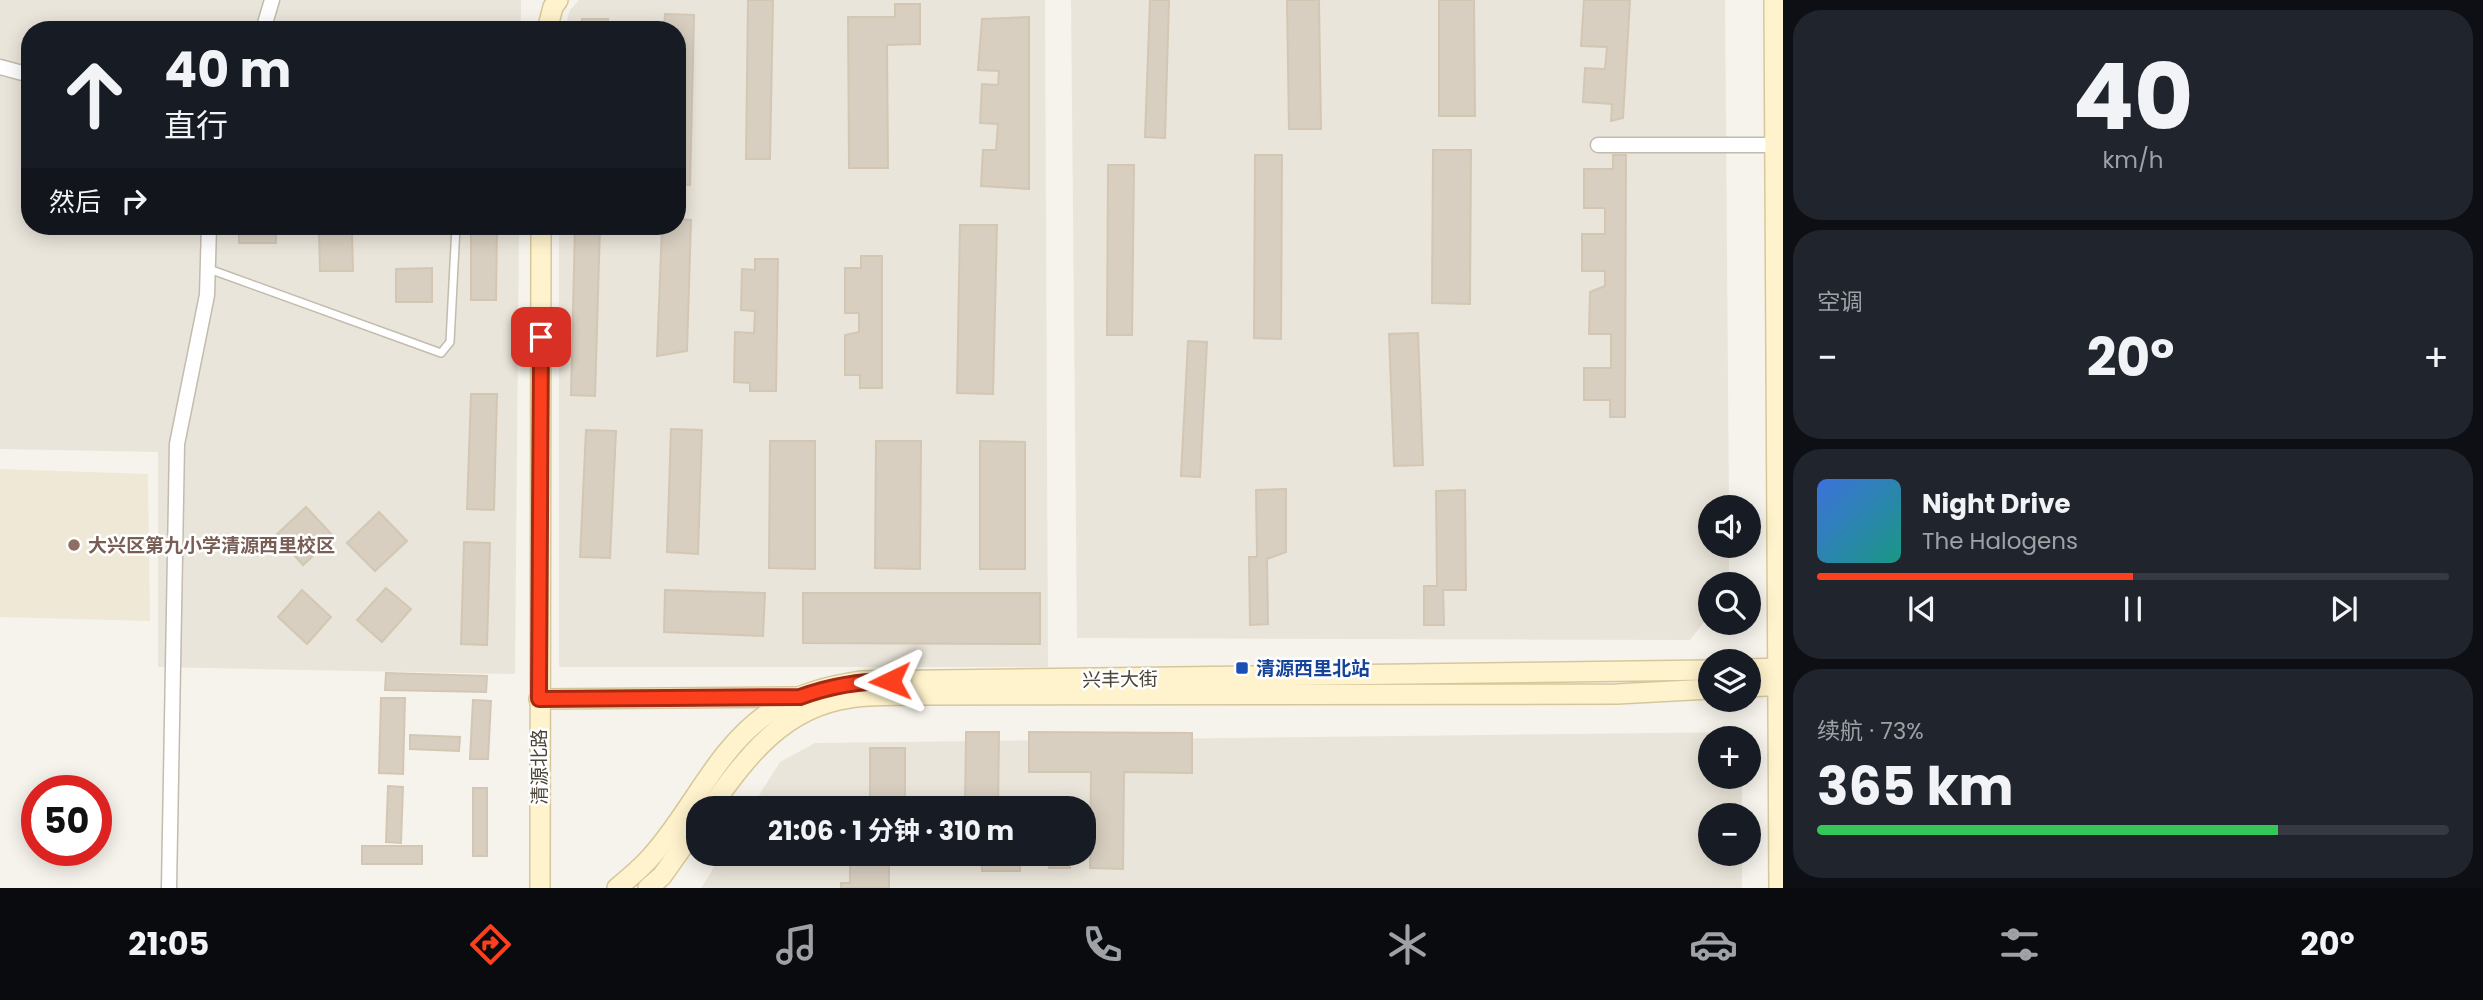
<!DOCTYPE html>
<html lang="zh">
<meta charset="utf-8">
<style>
:root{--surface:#171b24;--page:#20242c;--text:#f1f3f6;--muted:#9ea1a6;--line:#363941;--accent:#fc3f1d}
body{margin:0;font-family:Poppins,"Noto Sans SC",sans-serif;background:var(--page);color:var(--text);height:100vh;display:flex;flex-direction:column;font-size:26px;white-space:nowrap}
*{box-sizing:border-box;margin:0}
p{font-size:23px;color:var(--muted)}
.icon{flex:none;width:38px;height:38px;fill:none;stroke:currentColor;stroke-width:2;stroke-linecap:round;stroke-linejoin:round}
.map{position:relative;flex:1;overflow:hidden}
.sheet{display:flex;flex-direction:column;gap:10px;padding:10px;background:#0d0f14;width:700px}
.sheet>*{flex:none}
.hud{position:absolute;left:21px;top:21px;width:665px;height:214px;border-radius:28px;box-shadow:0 4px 18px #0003;background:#171b24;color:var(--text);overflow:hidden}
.buttons{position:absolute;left:1698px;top:495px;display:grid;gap:14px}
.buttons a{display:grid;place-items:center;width:63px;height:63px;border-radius:50%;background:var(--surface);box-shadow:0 4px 18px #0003;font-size:35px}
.speed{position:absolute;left:21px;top:775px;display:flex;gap:14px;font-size:35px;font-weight:700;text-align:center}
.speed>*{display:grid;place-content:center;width:91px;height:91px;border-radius:50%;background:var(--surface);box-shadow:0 4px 18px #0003;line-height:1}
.speed .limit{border:10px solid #d22;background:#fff;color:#111}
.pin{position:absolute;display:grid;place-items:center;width:60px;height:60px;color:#fff;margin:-30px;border-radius:14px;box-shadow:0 4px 10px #0006}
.me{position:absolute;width:77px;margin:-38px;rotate:268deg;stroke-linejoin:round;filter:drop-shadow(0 0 5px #0008)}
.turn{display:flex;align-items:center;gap:24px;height:147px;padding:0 28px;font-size:32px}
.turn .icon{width:91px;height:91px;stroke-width:2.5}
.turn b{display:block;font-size:49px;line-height:60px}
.then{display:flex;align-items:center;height:66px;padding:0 28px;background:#0003;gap:14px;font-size:26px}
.big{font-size:52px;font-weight:700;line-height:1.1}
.sheet .tile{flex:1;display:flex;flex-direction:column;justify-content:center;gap:10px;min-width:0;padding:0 24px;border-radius:28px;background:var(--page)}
.sheet .dial{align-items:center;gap:0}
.dial b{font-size:91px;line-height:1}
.song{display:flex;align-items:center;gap:21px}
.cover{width:84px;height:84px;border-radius:10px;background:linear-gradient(135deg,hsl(220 70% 55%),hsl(170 70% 35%))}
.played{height:7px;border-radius:4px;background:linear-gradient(90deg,var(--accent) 50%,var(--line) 50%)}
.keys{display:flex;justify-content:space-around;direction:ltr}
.heat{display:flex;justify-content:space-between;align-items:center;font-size:38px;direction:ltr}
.charge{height:10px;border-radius:5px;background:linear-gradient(90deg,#34c759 73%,var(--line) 0)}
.trip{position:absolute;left:686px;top:796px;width:410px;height:70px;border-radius:28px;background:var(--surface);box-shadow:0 4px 18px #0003;font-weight:700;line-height:70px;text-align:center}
.menu{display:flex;height:112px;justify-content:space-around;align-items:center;background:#090b0e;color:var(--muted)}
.menu .icon{width:49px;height:49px}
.menu .selected{color:var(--accent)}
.menu b{font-size:32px;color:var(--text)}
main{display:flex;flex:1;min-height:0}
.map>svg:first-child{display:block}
.residential{fill:#eae5da}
.education{fill:#efe8d6}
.building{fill:#d8cfc1;stroke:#d3c7b4;stroke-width:2}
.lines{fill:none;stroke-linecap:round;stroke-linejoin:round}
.lane-casing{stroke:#c2bbae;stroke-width:10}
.street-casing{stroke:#c2bbae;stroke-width:17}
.secondary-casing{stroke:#d6c79b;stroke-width:22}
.lane{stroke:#fff;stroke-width:7}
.street{stroke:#fff;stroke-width:14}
.secondary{stroke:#fff3cd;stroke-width:19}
.route-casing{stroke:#a42913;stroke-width:18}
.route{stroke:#fc3f1d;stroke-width:12}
.education-dot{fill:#8d6e63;stroke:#fff;stroke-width:2.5}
.transit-dot{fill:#1a4fb4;stroke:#fff;stroke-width:2.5}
.labels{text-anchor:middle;stroke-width:5;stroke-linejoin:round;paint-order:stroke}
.education-label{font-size:19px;font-weight:bold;fill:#785e54;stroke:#fff;text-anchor:start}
.transit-label{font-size:19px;font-weight:bold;fill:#164399;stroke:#fff;text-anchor:start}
.street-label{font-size:19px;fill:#4b4439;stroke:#fff}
</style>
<main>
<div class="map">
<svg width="1783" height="888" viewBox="0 0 1783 888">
<rect width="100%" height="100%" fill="#f6f3ec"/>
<g class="residential">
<path d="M 0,0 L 521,0 L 521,30 L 30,30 L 30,226 L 519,226 L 515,674 L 158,667 L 158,452 L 0,449 Z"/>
<path d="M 579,0 L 1045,0 L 1048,667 L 559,667 L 559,226 L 677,226 L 677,30 L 564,30 L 570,10 Z"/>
<path d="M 1071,0 L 1725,0 L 1729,507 L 1710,508 L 1710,546 L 1729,546 L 1729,584 L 1710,584 L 1710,614 L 1690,640 L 1077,638 Z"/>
<path d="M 1742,732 L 1742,738 L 1710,738 L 1710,777 L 1742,777 L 1742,815 L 1710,816 L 1710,854 L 1742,854 L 1742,888 L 701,888 L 722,854 L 1083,854 L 1083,808 L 751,808 L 780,762 L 815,743 Z"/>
</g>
<path class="education" d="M 0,469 L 148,474 L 150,621 L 0,617 Z"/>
<g class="building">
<path d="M 748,0 L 773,0 L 770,159 L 746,159 Z"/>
<path d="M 1150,0 L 1169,0 L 1165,138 L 1145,137 Z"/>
<path d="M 1287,0 L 1319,0 L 1321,129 L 1289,129 Z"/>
<path d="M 1439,0 L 1474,0 L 1475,116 L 1439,116 Z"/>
<path d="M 1584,0 L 1630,0 L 1623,118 L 1611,121 L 1612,104 L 1583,102 L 1585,68 L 1605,69 L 1607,47 L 1581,46 Z"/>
<path d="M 895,4 L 920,4 L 920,44 L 887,45 L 888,168 L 849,168 L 848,17 L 895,17 Z"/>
<path d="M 665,14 L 694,15 L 690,185 L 677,184 L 677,30 L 664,30 Z"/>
<path d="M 1029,17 L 1029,189 L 981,186 L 983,150 L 996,150 L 998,124 L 980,123 L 982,84 L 998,85 L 999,71 L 978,70 L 982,19 Z"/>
<rect x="582" y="19" width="26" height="11"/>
<path d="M 1433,150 L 1471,150 L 1470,304 L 1432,303 Z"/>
<path d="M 1255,155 L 1282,155 L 1281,339 L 1254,338 Z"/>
<path d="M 1613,155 L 1626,155 L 1625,417 L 1610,417 L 1610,400 L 1584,400 L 1584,368 L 1611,368 L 1611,334 L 1589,334 L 1590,292 L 1605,286 L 1605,271 L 1582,271 L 1582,234 L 1605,234 L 1605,208 L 1584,208 L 1584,169 L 1613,169 Z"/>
<path d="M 1108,165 L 1134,165 L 1132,335 L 1107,335 Z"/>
<path d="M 677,219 L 691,220 L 687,351 L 657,356 L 662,226 L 677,226 Z"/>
<path d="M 960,225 L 997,225 L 993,394 L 957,393 Z"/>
<rect x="239" y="226" width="37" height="17"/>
<path d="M 471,226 L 497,226 L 496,300 L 471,300 Z"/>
<path d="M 575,226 L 600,226 L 595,396 L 571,395 Z"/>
<path d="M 319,234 L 352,234 L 353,271 L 320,271 Z"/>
<path d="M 861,256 L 882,256 L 882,388 L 860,388 L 860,375 L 845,375 L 845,335 L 859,332 L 859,313 L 845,313 L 845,268 L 861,268 Z"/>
<path d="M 755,259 L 778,259 L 776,391 L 750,391 L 750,383 L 734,382 L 735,332 L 754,333 L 755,311 L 741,310 L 742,269 L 755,270 Z"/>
<path d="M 432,268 L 432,302 L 396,302 L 396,269 Z"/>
<path d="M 1418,333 L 1423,465 L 1394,466 L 1389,334 Z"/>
<path d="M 1188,341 L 1207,342 L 1200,477 L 1181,476 Z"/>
<path d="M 471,394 L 497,394 L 494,510 L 467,509 Z"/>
<path d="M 671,429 L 702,430 L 698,554 L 667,552 Z"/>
<path d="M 586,430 L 616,431 L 610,558 L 580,557 Z"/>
<path d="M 770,441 L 815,441 L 815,569 L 769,568 Z"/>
<path d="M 876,441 L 921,441 L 920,569 L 875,568 Z"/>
<path d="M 980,441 L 1025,442 L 1025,569 L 980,569 Z"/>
<path d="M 1286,489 L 1286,552 L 1267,559 L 1268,624 L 1250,625 L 1249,557 L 1257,557 L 1256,490 Z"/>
<path d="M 1465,490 L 1466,590 L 1443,590 L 1444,625 L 1424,625 L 1424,586 L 1437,586 L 1436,491 Z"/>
<path d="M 306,507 L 334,537 L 303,565 L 276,535 Z"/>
<path d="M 379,512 L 407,541 L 375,571 L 347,543 Z"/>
<path d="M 464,542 L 490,543 L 487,645 L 461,644 Z"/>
<path d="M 386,588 L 411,609 L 382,642 L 357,620 Z"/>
<path d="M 302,590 L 331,617 L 307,644 L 278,617 Z"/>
<path d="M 665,590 L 765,593 L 763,636 L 664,632 Z"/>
<path d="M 803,593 L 1040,593 L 1040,644 L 803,643 Z"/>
<path d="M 386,673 L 487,676 L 486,692 L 385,690 Z"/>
<path d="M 381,698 L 405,698 L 403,774 L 379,773 Z"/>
<path d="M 473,700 L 491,701 L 488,759 L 470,759 Z"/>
<path d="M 966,732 L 999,732 L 998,808 L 965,808 Z"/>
<path d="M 1029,732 L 1192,733 L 1192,773 L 1124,772 L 1123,869 L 1090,868 L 1091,772 L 1029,772 Z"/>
<path d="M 410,735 L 460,737 L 459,751 L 410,749 Z"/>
<rect x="870" y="748" width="35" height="60"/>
<path d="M 388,786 L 403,787 L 401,843 L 386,842 Z"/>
<rect x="473" y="788" width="14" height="68"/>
<rect x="362" y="846" width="60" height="18"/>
<path d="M 850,854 L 905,854 L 904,865 L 889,865 L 889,888 L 841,888 L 841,883 L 850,883 Z"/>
<rect x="982" y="854" width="38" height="17"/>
<rect x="1049" y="854" width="21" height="14"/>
</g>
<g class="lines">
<g class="lane-casing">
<path id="lane" d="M 209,269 L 441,353 L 450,342 L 456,226"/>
</g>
<g class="street-casing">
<g id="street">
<path d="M 263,30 L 272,0"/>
<path d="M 0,67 L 30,75"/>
<path d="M 1598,145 L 1775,145"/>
<path d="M 169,888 L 177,444 L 207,295 L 209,226"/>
</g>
</g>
<g class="secondary-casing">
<g id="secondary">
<path d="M 1774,0 L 1779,888"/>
<path d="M 547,30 L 553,7 L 558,0"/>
<path d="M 1748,669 L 1783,668"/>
<path d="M 1748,687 L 1783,685"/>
<path d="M 539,699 L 795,697"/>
<path d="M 710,808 C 747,757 783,707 850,698 C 873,694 897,696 920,695 L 1617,694 L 1710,689"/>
<path d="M 540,888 L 541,226"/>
<path d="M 617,888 C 628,879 639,870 649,859 C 691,814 715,750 767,714 C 795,694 829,686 862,681 L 1710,670"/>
<path d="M 648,888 L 662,876 L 698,825"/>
</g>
</g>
<use href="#lane" class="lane"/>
<use href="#street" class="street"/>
<use href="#secondary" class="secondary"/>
</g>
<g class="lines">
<g class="route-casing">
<path id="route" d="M 541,337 L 539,699 L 800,697 C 830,686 858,681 890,681"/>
</g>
<use href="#route" class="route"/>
</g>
<circle class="education-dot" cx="74" cy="545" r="7"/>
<rect class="transit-dot" x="1235" y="661" width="14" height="14" rx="3.5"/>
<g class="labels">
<g class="education-label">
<text x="88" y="552">大兴区第九小学清源西里校区</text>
</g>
<g class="transit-label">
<text x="1256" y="675">清源西里北站</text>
</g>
<g class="street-label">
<text transform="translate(1120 679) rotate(-1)" y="7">兴丰大街</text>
<text transform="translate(539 767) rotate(-90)" y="7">清源北路</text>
</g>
</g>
</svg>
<div class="buttons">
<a><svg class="icon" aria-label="sound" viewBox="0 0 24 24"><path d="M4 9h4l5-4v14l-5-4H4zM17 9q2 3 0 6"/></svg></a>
<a><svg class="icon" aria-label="search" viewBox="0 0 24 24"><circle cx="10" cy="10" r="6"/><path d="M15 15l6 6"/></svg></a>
<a><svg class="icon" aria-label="layers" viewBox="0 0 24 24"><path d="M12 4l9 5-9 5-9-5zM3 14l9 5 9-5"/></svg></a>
<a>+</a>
<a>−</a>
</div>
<div class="speed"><div class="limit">50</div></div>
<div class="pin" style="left:541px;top:337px;background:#d93025"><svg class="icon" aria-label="arrive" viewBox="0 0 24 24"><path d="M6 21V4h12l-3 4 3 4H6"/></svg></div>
<svg class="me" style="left:890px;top:681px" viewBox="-20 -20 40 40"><path d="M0-17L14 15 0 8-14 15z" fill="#fc3f1d" stroke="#fff" stroke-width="4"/></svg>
<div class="trip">21:06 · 1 分钟 · 310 m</div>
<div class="hud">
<div class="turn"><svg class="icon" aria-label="ahead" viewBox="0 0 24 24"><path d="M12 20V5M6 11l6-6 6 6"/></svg><div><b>40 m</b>直行</div></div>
<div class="then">然后<svg class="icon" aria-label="right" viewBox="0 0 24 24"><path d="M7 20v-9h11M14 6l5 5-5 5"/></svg></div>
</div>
</div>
<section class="sheet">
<div class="tile dial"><b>40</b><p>km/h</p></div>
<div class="tile"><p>空调</p>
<div class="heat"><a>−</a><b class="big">20°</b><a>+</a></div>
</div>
<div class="tile">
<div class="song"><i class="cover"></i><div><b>Night Drive</b><p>The Halogens</p></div></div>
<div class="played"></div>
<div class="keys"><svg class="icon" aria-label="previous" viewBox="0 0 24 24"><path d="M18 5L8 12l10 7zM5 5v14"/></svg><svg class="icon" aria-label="pause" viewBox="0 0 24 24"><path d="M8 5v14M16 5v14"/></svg><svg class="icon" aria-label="next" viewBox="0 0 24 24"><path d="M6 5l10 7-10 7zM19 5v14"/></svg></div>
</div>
<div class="tile"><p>续航 · 73%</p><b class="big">365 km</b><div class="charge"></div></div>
</section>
</main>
<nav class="menu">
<b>21:05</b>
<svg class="icon selected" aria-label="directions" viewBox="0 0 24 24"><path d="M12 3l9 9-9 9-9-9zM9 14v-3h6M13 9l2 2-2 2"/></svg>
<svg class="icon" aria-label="music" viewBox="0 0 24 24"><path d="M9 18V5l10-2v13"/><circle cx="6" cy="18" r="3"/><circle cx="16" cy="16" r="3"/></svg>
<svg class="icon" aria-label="phone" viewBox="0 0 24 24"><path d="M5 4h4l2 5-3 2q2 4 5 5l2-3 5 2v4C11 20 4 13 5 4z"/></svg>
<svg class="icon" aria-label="climate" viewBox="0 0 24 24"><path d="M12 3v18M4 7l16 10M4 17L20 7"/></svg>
<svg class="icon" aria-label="car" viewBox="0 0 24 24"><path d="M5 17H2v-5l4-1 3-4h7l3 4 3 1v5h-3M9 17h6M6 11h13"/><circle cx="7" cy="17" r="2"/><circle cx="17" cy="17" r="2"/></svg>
<svg class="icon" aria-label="filters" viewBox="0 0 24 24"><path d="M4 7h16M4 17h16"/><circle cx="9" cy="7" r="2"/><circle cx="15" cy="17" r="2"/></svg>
<b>20°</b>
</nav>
